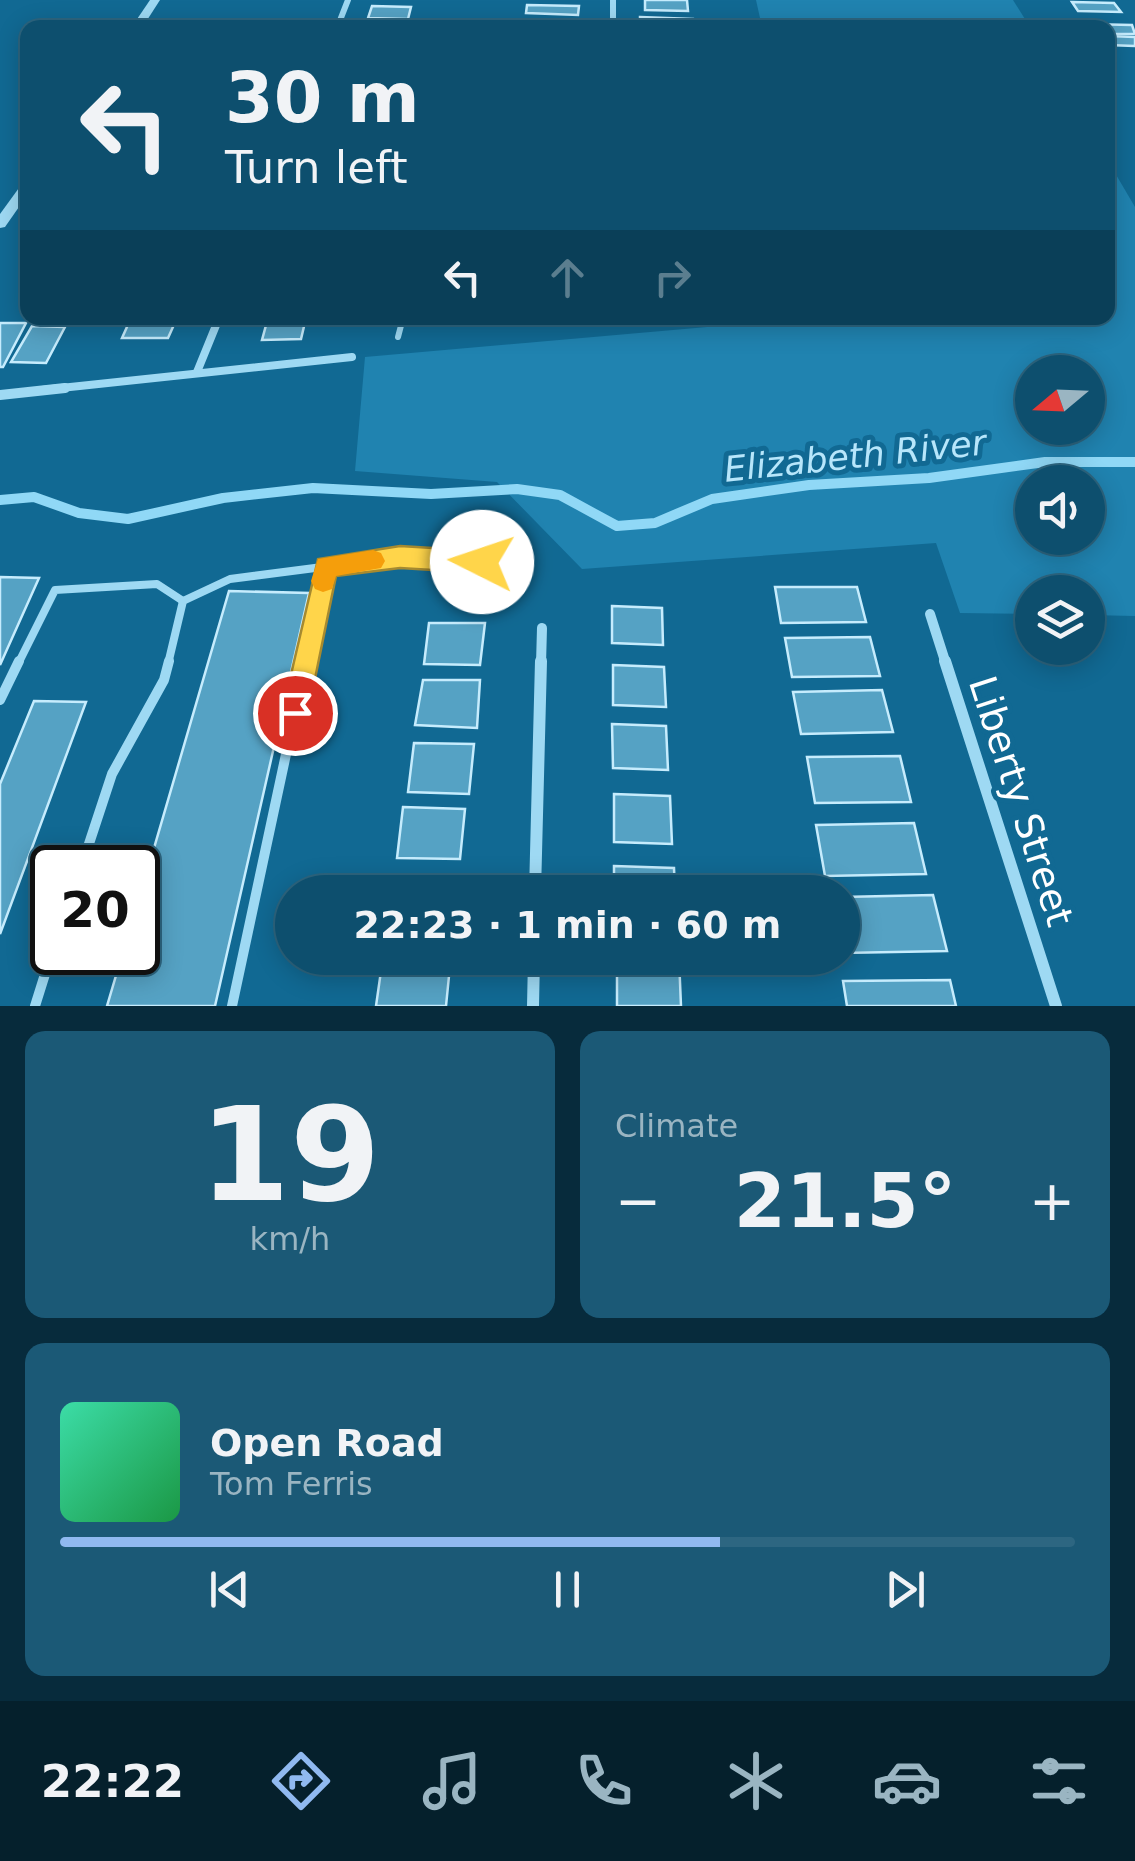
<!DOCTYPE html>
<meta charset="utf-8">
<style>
:root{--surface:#0d4f6e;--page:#1b5976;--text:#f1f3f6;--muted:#9ab5c2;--line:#2d6681;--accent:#90b9f0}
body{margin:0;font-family:"DejaVu Sans",sans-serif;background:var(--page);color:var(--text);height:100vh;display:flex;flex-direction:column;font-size:38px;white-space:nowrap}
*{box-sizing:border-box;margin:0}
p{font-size:32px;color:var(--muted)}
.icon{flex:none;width:55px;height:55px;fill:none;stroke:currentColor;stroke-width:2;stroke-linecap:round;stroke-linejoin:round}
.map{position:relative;height:1006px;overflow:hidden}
.side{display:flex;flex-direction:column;gap:25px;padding:25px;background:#072b3c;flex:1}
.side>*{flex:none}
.banner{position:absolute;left:20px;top:20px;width:1095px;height:305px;border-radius:20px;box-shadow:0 5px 25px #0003,0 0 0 2px var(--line);background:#0d4f6e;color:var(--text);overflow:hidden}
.needle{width:65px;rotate:251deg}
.tools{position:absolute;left:1015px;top:355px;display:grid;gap:20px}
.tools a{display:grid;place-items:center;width:90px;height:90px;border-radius:50%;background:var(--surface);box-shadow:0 5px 25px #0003,0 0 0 2px var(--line);font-size:50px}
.speed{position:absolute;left:30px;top:845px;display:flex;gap:20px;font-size:50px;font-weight:700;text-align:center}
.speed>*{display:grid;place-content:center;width:130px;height:130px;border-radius:50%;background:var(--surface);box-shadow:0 5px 25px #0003,0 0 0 2px var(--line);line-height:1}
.speed .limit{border:5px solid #111;border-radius:15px;background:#fff;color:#111}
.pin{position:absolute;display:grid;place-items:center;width:85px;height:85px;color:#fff;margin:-42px;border:5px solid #fff;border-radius:50%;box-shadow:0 2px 10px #0007}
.me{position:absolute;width:110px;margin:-55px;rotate:274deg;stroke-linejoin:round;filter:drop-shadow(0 0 8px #0008)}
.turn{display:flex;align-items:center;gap:35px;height:210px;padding:0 40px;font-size:45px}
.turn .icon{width:130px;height:130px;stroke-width:2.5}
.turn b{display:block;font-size:70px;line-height:85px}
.lanes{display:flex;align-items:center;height:95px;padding:0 40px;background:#0003;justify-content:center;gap:50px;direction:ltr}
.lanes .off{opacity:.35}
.big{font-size:75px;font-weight:600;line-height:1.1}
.side .tile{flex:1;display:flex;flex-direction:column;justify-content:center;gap:15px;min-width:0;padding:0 35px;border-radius:20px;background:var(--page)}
.side .dial{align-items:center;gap:0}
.dial b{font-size:130px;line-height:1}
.song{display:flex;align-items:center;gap:30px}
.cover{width:120px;height:120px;border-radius:15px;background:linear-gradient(135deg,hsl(160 70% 55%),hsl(140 70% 35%))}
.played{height:10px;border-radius:5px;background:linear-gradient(90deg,var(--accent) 65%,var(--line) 65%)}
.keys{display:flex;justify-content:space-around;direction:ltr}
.heat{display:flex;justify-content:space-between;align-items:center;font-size:55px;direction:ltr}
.side .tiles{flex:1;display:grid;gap:25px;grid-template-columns:1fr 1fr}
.tile:last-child{grid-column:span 2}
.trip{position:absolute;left:275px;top:875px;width:585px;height:100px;border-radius:50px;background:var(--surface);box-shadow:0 5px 25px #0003,0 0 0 2px var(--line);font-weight:600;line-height:100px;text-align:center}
.tab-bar{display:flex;height:160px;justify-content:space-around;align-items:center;background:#05202c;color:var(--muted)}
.tab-bar .icon{width:70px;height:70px}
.tab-bar .active{color:var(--accent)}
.tab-bar b{font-size:45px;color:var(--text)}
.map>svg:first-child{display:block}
.green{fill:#2083b0;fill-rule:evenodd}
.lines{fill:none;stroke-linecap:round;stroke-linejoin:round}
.stream{stroke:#90d8f6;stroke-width:10}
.building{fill:#55a2c4;stroke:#c6ecfd;stroke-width:2.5}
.service-far2{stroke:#9ed9f3;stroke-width:6}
.service-far1{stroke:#9ed9f3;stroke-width:8}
.service{stroke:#9ed9f3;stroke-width:10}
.minor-far3{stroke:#9ed9f3;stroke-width:6}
.minor-far2{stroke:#9ed9f3;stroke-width:8}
.minor-far1{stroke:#9ed9f3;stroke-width:10}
.minor{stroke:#9ed9f3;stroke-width:12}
.tertiary{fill:#9ed9f3;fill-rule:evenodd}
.route{fill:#ffd54a;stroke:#a68a30;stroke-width:2.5}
.slow{fill:#f59e0b}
.labels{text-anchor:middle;stroke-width:10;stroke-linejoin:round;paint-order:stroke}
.water-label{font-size:35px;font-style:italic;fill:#b7e6fb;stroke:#116993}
.near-street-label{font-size:38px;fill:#fff;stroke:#116993}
</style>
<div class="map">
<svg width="1135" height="1006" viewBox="0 0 1135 1006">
<rect width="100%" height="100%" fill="#116993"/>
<g class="green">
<path d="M 756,0 L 1013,0 L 1030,27 L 762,27 Z"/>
<path d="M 1108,161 L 1135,207 L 1135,616 L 1088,615 L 1088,592 L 1032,592 L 1032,614 L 960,613 L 936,543 L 582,569 L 497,482 L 355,471 L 365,357 L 809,318 L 1108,318 ZM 1032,372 L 1088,372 L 1088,428 L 1032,428 ZM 1032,482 L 1088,482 L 1088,538 L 1032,538 Z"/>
</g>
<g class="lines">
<path class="stream" d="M 0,500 L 34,497 L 79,513 L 128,519 L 223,498 L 313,488 L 431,494 L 517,489 L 560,495 L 617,526 L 655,523 L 712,499 L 809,485 L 929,478 L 1045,462 L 1135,462"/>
</g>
<g class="building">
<path d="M 645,0 L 687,0 L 688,11 L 645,10 Z"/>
<path d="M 1072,2 L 1114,3 L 1121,12 L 1078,11 Z"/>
<path d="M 527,5 L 579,6 L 578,15 L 526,13 Z"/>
<path d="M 372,6 L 411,7 L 408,19 L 368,18 Z"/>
<path d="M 640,17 L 693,19 L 694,28 L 640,28 Z"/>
<path d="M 1086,24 L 1132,25 L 1135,34 L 1108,34 L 1108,28 Z"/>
<path d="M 1108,36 L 1135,37 L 1135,46 L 1108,45 Z"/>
<path d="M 131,318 L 177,318 L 168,338 L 122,338 Z"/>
<path d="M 268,318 L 306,318 L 301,339 L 262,340 Z"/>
<path d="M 0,323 L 26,323 L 3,367 L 0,367 Z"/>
<path d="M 32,326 L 65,327 L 46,363 L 11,362 Z"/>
<path d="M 0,577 L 39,578 L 0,665 Z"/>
<path d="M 775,587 L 857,587 L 866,622 L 781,623 Z"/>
<path d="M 229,591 L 309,593 L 215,1006 L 107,1006 L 123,952 L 138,952 L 138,903 Z"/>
<path d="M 612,606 L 662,608 L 663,645 L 612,643 Z"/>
<path d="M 429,623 L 485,623 L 480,665 L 424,664 Z"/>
<path d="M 870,637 L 880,676 L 792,677 L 785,638 Z"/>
<path d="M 613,665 L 664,667 L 666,707 L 613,705 Z"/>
<path d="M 423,680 L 480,680 L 477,728 L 415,725 Z"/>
<path d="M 882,690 L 893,732 L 801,734 L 793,692 Z"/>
<path d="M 34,701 L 86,702 L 0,934 L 0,784 Z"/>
<path d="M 612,724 L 666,726 L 668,770 L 613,768 Z"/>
<path d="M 414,743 L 474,744 L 469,794 L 408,792 Z"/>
<path d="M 900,756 L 911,802 L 815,803 L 807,757 Z"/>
<path d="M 614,794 L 670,796 L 672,844 L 614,842 Z"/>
<path d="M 403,807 L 465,809 L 460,859 L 397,858 Z"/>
<path d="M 914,823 L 926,874 L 825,876 L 816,825 Z"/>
<path d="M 614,866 L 674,868 L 675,892 L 614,892 Z"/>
<path d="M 390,885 L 454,887 L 454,892 L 389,892 Z"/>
<path d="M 933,895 L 947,951 L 842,953 L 842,897 Z"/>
<path d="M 617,958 L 679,958 L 681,1006 L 617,1006 Z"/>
<path d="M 382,964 L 450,966 L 446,1006 L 376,1006 Z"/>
<path d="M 950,980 L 956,1006 L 847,1006 L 843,981 Z"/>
</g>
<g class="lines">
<path class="service-far2" d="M 398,337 L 403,318"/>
<g class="service-far1">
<path d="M 18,664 L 55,590 L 157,584 L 183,601"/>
<path d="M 168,664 L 183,601 L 230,579 L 400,557 L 482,562 L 521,556"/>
<path d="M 305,664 L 326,567"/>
</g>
<g class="service">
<path d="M 0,700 L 19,661"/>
<path d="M 81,868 L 112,774 L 164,680 L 169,661"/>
<path d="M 35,1006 L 52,952"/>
<path d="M 232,1006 L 306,661"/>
</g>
<g class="minor-far3">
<path d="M 613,0 L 613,28"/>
<path d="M 337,28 L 348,0"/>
</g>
<g class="minor-far2">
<path d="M 197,372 L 219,318"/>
<path d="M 42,390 L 352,357"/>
</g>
<g class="minor-far1">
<path d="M 0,395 L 65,388"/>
<path d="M 930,614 L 946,664"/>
<path d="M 541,664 L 542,628"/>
</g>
<g class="minor">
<path d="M 945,661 L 1056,1006"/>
<path d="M 535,892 L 541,661"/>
<path d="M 533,1006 L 534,958"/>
</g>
<g class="tertiary">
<path d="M 150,0 L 160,0 L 142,28 L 131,28 Z"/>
<path d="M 28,180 L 28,194 L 5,227 L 0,228 L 0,214 L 24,181 Z"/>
</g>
</g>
<path class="route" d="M 400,546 L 482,551 L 490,554 L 494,562 L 490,570 L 482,573 L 400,568 L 336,576 L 308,713 L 304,723 L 295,727 L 286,723 L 282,713 L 318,559 Z"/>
<path class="slow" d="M 373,550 L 381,553 L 385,561 L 381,568 L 336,576 L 332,589 L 323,592 L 315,589 L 311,581 L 318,559 Z"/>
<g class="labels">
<g class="water-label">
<text transform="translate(855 456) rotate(-6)" y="12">Elizabeth River</text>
</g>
<g class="near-street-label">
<text transform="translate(1021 801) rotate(72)" y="13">Liberty Street</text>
</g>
</g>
</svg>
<div class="tools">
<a><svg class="needle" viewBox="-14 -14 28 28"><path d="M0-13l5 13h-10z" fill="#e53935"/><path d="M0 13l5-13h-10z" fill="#9ab5c2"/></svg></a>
<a><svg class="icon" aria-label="sound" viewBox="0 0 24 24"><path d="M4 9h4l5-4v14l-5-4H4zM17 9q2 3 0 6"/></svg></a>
<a><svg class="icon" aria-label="layers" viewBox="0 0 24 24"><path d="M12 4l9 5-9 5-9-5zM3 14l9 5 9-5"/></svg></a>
</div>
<div class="speed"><div class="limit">20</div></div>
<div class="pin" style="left:295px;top:713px;background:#d93025"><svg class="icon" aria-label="arrive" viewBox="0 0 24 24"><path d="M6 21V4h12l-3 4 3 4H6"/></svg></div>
<svg class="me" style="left:482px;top:562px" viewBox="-20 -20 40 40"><circle r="19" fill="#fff"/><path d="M0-13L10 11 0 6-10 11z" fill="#ffd54a"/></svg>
<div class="trip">22:23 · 1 min · 60 m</div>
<div class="banner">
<div class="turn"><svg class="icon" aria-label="left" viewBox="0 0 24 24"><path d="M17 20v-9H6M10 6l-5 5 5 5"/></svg><div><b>30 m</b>Turn left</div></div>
<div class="lanes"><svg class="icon" aria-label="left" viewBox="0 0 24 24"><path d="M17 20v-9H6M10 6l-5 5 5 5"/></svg><svg class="icon off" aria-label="ahead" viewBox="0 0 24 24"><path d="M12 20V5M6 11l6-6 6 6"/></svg><svg class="icon off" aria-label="right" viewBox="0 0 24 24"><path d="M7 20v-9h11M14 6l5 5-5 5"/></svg></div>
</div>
</div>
<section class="side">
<div class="tiles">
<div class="tile dial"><b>19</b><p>km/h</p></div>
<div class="tile"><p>Climate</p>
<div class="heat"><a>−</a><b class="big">21.5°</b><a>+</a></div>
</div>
<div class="tile">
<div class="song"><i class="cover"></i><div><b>Open Road</b><p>Tom Ferris</p></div></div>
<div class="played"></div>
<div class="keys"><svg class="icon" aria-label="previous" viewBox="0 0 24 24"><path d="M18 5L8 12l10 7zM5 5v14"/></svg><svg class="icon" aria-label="pause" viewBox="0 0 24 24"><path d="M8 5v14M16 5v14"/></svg><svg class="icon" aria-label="next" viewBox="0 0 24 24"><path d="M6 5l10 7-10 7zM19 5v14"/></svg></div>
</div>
</div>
</section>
<nav class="tab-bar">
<b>22:22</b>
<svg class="icon active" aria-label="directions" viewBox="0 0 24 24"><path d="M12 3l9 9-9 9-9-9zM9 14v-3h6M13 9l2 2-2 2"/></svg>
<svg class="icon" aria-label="music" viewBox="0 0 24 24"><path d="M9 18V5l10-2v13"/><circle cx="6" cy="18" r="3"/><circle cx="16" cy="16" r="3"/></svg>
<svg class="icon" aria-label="phone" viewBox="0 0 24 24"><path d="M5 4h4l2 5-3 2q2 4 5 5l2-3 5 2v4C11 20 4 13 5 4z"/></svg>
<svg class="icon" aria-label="climate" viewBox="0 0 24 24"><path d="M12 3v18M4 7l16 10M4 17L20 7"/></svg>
<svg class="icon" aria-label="car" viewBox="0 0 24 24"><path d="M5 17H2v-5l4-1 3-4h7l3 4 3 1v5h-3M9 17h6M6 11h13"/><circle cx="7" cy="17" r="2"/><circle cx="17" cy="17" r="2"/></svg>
<svg class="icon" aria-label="filters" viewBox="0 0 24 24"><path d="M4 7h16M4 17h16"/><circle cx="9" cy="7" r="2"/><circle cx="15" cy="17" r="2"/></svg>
</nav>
